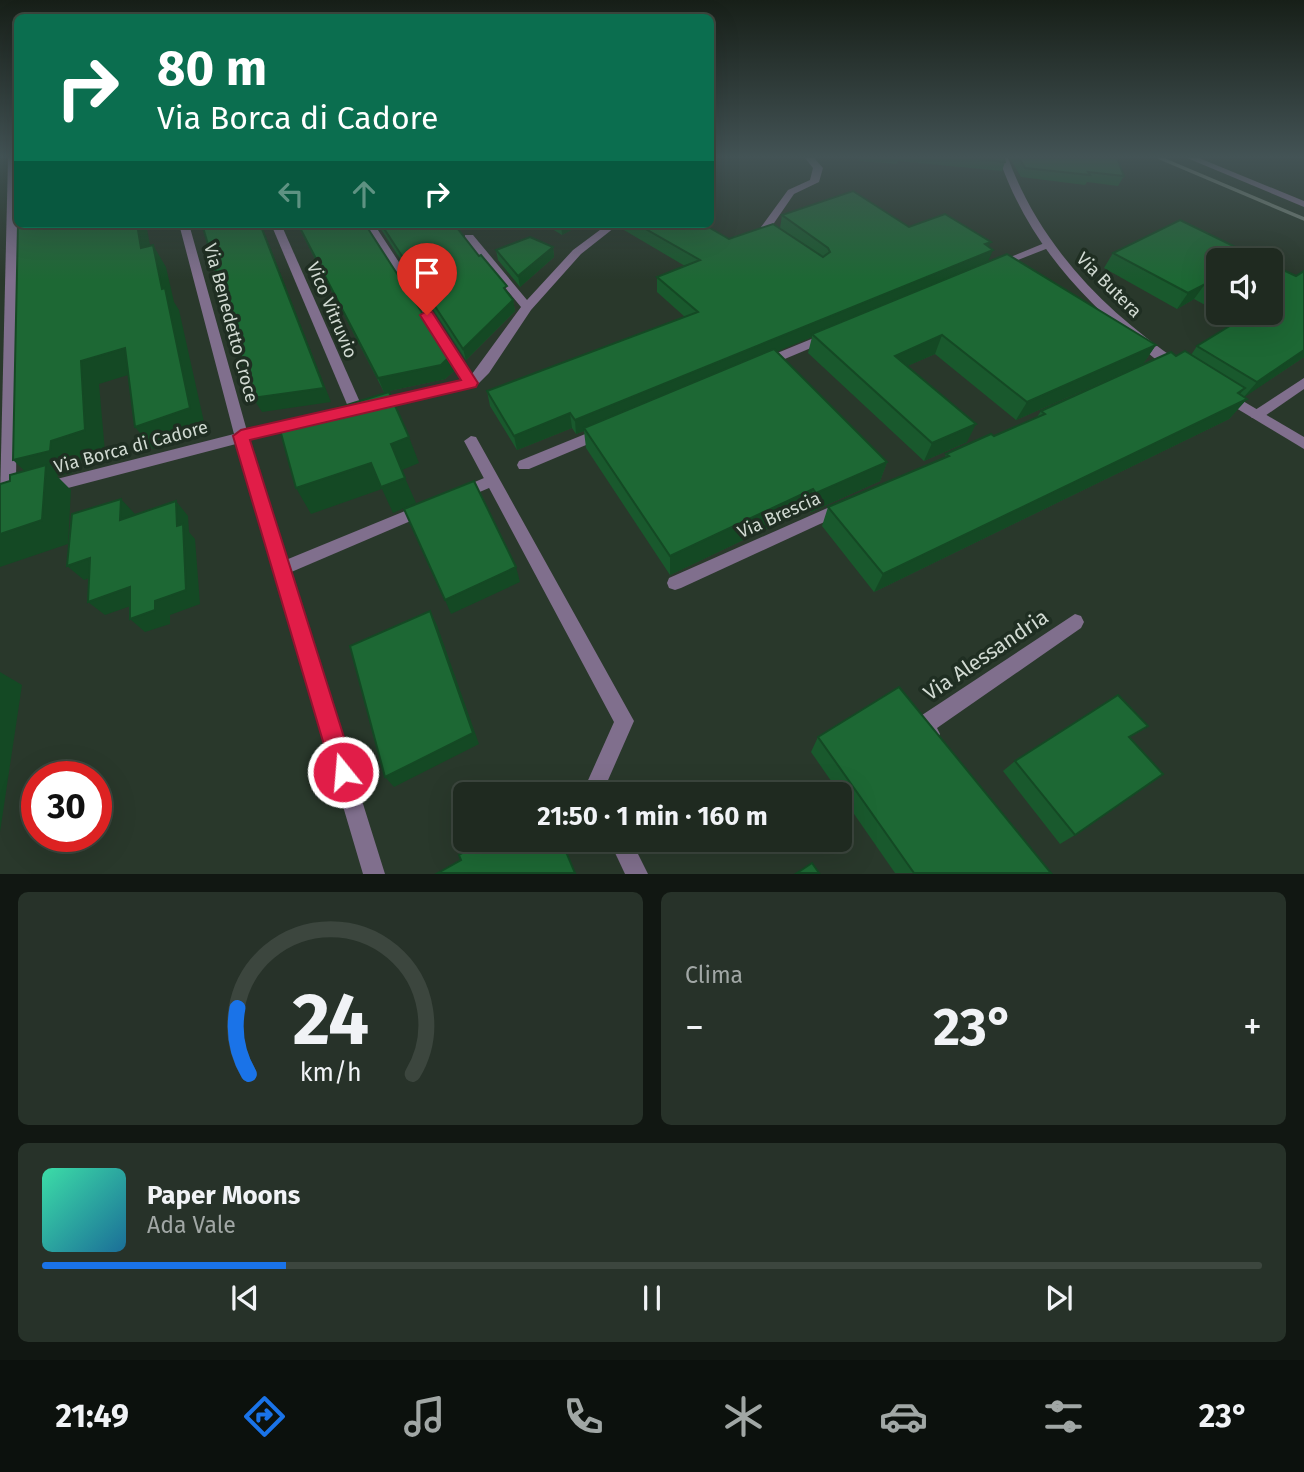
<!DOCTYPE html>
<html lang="it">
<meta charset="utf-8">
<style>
:root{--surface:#1f2a20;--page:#273229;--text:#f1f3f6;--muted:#a1a7a5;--line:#3c463e;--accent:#1a73e8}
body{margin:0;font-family:"Fira Sans",sans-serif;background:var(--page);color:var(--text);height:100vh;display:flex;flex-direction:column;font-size:26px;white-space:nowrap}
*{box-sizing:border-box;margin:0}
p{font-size:23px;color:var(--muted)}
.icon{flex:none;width:38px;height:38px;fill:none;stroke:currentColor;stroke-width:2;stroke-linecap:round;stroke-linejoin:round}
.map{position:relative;height:874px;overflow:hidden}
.panel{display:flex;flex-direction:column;gap:18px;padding:18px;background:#111712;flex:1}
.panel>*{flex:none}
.hud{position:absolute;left:14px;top:14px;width:700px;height:214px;border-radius:10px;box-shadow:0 7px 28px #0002,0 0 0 2px var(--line);background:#0b6e4f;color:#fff;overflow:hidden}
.fabs{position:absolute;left:1206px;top:248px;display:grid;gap:14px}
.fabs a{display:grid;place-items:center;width:77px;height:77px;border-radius:10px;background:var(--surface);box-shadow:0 7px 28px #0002,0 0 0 2px var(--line);font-size:35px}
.speed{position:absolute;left:21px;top:761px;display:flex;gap:14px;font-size:35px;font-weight:700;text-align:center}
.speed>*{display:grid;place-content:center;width:91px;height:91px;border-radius:50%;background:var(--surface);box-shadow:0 7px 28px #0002,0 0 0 2px var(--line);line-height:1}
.speed .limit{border:10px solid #d22;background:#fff;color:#111}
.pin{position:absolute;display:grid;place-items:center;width:60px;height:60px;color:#fff;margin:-72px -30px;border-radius:50% 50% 50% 0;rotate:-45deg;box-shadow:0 0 7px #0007}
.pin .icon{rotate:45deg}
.me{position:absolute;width:77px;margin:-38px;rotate:343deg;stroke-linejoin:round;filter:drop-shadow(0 0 5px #0008)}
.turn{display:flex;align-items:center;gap:24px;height:147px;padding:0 28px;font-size:32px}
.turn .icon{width:91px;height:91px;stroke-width:2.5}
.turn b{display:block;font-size:49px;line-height:60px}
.lanes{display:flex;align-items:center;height:66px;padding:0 28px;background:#0003;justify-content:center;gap:35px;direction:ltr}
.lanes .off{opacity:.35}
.big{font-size:52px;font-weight:700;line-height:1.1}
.panel .tile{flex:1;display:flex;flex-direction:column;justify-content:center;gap:10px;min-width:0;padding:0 24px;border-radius:10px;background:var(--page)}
.panel .dial{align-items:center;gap:0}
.dial svg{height:182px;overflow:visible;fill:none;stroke:var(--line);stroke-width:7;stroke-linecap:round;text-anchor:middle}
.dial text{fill:var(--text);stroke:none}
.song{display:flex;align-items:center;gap:21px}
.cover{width:84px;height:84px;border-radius:10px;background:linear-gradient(135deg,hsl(160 70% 55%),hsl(200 70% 35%))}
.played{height:7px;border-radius:4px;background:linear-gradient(90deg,var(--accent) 20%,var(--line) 20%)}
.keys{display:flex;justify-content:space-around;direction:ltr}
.heat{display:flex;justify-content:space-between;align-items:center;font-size:38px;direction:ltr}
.panel .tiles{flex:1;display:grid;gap:18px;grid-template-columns:1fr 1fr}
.tile:last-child{grid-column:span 2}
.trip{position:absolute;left:453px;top:782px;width:399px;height:70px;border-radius:10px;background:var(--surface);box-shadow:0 7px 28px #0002,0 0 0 2px var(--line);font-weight:700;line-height:70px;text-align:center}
.dock{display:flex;height:112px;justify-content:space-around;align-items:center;background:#0c110d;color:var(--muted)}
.dock .icon{width:49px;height:49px}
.dock .current{color:var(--accent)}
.dock b{font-size:32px;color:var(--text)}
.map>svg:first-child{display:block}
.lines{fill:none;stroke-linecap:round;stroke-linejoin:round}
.service{fill:#806f8d;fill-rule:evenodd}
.minor{fill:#806f8d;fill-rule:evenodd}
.tertiary{fill:#806f8d;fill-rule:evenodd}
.rail{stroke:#7c887d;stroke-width:3.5}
.wall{fill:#19592d}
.shaded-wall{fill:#144924}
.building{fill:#1d6834;stroke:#144924;stroke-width:2}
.route{fill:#e11d48;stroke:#92132f;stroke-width:2}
.labels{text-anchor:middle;stroke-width:7;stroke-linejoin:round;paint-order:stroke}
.street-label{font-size:18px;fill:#d1dad2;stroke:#1f2e22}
.near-street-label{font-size:21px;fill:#d1dad2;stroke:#1f2e22}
</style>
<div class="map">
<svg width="1304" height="874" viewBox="0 0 1304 874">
<rect width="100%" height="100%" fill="#29382b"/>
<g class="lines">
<g class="service">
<path d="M 491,475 L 496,477 L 498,481 L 496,485 L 461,500 L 456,498 L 453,494 L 456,490 Z"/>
<path d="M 422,504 L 427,506 L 430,510 L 427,514 L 282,576 L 276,574 L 274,569 L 276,564 Z"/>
</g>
<g class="minor">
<path d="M 8,158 L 18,160 L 16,498 L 13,502 L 8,504 L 3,502 L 0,498 Z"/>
<path d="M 805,158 L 814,158 L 823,168 L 819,182 L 794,194 L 772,226 L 782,236 L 777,239 L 761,227 L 788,190 L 810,180 L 813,168 Z"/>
<path d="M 1187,158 L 1199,158 L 1304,201 L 1304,207 Z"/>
<path d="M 179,224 L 189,224 L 247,431 L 297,418 L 304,423 L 302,427 L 249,440 L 385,874 L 363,874 L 236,444 L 45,494 L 40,492 L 38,488 L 40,484 L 45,482 L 234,434 Z"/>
<path d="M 271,224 L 281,224 L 363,409 L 361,412 L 351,412 L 349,409 Z"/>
<path d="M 364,224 L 374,224 L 472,374 L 521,307 L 465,239 L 465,235 L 473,235 L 527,300 L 573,250 L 608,224 L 619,224 L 581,254 L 531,310 L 489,373 L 476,386 L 374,410 L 367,405 L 369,402 L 463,380 Z"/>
<path d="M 1047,242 L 1052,245 L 1051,247 L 1000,267 L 996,268 L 991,265 Z"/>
<path d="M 826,333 L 830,334 L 832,337 L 830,340 L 768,366 L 764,367 L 758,363 L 760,360 Z"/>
<path d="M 1304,378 L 1304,389 L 1262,418 L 1252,418 L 1250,415 L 1252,412 Z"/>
<path d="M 600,428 L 605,429 L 607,433 L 605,437 L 529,469 L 519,469 L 517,465 L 519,461 Z"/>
<path d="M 471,436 L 476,437 L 634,721 L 605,787 L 608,794 L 588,794 L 585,787 L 614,722 L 464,441 Z"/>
<path d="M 841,502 L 846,504 L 849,508 L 846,512 L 681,588 L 675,590 L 669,588 L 667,583 L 669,578 Z"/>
<path d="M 1075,614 L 1081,616 L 1084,622 L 1081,628 L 937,728 L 940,734 L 937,741 L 930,744 C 921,740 917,735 913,726 L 916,719 Z"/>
<path d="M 609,840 L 631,840 L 648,874 L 625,874 Z"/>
</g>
<g class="tertiary">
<path d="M 999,158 L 1008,158 C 1040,245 1104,311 1180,362 L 1182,365 L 1180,368 C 1167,371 1149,354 1139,345 C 1077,295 1025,235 999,158 Z"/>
<path d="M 1226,391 L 1304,437 L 1304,449 L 1221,399 L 1219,396 L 1221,393 Z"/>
</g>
<path class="rail" d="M 1160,158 L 1304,219"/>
</g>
<g class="wall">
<path d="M 859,158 L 1004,158 L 1005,162 L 1002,171 L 898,161 L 897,164 L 859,161 Z"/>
<path d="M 1010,158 L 1117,158 L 1124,176 L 1118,186 L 1087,182 L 1085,185 L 1021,177 Z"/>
<path d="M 782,215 L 909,227 L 989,247 L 988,261 L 1156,345 L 1143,364 L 1016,420 L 935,354 L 907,366 L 967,442 L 924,461 L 808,353 L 812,337 L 776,351 L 887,462 L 880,481 L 811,512 L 808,509 L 670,575 L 586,448 L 584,431 L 576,434 L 572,428 L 517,450 L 490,406 L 487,391 L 685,317 L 657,292 L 657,277 L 685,266 L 624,230 L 624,224 L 703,224 L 729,239 L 780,228 Z"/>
<path d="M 297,224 L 365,224 L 454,371 L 445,379 L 384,392 Z"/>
<path d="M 378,224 L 454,224 L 513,300 L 515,311 L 466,360 L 380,228 Z"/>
<path d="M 544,224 L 582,224 L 562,235 Z"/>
<path d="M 553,247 L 554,257 L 520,287 L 498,260 L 496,250 Z"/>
<path d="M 1113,253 L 1218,261 L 1218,312 L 1194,299 L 1177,309 L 1104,268 Z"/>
<path d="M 1304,271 L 1304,357 L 1244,397 L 1247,399 L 1229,419 L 874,592 L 822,526 L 828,507 L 945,458 L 946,454 L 994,436 L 1037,417 L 1041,411 L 1176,356 L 1191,355 L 1197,346 L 1237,322 L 1220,313 L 1270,313 L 1296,276 Z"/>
<path d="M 818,737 L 1051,873 L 895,873 L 811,752 Z"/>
<path d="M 1130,738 L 1075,835 L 1060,844 L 1003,771 L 1015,761 Z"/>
</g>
<g class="shaded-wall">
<path d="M 137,224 L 146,224 L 155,270 L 141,248 Z"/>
<path d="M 260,224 L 261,224 L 331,402 L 262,412 L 253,398 Z"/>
<path d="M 561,224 L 582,224 L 562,235 Z"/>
<path d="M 991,242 L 986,252 L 993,250 L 987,264 L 812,334 L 812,337 L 585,431 L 584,428 L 584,431 L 576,434 L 575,420 Z"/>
<path d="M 153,245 L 166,267 L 174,302 L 179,310 L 206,431 L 153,449 L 135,427 L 162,289 Z"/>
<path d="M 553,247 L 554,257 L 520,287 L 518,276 Z"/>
<path d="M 1205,284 L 1194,299 L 1177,309 L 1188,293 Z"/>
<path d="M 513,300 L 515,311 L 466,360 L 463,349 Z"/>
<path d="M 942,335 L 935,354 L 889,374 L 895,356 Z"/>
<path d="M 1156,345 L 1143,364 L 1016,420 L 1027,402 Z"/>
<path d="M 125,348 L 141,371 L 99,384 L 105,452 L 72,463 L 72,473 L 57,476 L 71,490 L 68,544 L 0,567 L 0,534 L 36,482 L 13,460 L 81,361 Z"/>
<path d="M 1304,350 L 1304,357 L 1243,398 L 1257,382 Z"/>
<path d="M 450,356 L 454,371 L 445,379 L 384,392 L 378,378 Z"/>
<path d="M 1245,388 L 1228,408 L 1247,399 L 1229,419 L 874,592 L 883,574 L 1238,393 Z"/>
<path d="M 570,413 L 572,428 L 517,450 L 514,436 Z"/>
<path d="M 976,424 L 967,442 L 924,461 L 932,443 Z"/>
<path d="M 409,437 L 419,463 L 402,470 L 391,444 Z"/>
<path d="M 887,462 L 880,481 L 811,512 L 816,493 Z"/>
<path d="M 371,463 L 405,478 L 416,503 L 393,513 L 382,489 L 311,514 L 296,488 Z"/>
<path d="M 813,489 L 808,509 L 670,575 L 670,556 Z"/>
<path d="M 121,499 L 135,514 L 134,534 L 120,520 Z"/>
<path d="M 176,501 L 188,516 L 189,532 L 195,539 L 200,604 L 170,615 L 170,624 L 145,632 L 130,619 L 155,601 L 177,526 Z"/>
<path d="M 90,558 L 106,572 L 84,580 L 67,566 Z"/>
<path d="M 516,567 L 520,582 L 451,614 L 445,600 Z"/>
<path d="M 130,587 L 145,601 L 105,615 L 88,602 Z"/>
<path d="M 430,611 L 437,625 L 479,744 L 394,787 L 385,777 Z"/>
<path d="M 0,672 L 22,685 L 0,832 Z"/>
</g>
<g class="building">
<path d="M 970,158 L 1004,158 L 1005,162 Z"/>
<path d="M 1019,158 L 1117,158 L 1124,176 L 1088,172 L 1090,175 L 1025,168 Z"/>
<path d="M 853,191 L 909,227 L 945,214 L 991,242 L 985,244 L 993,250 L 575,420 L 570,413 L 514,436 L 487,391 L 698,312 L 657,277 L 700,260 L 637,224 L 703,224 L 729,239 L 773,224 L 823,257 L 830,252 L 828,248 L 782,215 Z"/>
<path d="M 1180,220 L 1264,261 L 1218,261 L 1218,290 L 1205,284 L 1188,293 L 1113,253 Z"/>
<path d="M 18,224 L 137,224 L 141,248 L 153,245 L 162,289 L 165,288 L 190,408 L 135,427 L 125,348 L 81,361 L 85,430 L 51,441 L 50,451 L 13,460 Z"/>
<path d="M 202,224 L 260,224 L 324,388 L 253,398 Z"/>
<path d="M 298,224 L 365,224 L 450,356 L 441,365 L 378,378 Z"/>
<path d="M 381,224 L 454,224 L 479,256 L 481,255 L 507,286 L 504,288 L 513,300 L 463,349 Z"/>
<path d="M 530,237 L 553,247 L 518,276 L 496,250 Z"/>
<path d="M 1007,254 L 1156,345 L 1027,402 L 942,335 L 895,356 L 976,424 L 932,443 L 812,334 Z"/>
<path d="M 1270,264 L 1296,276 L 1304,271 L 1304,350 L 1257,382 L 1197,346 L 1251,313 L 1270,313 Z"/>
<path d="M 774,349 L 887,462 L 816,493 L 813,489 L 670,556 L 584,428 Z"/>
<path d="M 1185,351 L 1245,388 L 1238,393 L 1247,399 L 883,574 L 828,507 L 949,456 L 946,454 L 991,434 L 994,436 L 1045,414 L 1041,411 L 1171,352 L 1176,356 Z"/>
<path d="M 389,392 L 409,437 L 391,444 L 405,478 L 381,487 L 371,463 L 296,488 L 279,426 Z"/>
<path d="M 46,465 L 42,520 L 0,534 L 0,484 L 10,481 L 10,475 Z"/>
<path d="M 474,481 L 516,567 L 445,600 L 404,509 Z"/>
<path d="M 121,499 L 120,520 L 176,501 L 177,526 L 183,524 L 186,590 L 155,601 L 155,610 L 130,619 L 130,587 L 88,602 L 90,558 L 67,566 L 72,514 Z"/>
<path d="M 430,611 L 473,733 L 385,777 L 350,646 Z"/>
<path d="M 899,687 L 1051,873 L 914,873 L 818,737 Z"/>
<path d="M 1118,695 L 1148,726 L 1129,737 L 1163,774 L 1075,835 L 1015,761 Z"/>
<path d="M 485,840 L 561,840 L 575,873 L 438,873 L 461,860 L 459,855 Z"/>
<path d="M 812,863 L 819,873 L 797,873 Z"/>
</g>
<linearGradient id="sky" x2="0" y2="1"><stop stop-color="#171f18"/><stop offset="0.56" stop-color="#435355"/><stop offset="1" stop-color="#435355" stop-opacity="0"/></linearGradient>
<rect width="1304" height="280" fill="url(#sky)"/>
<path class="route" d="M 427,311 L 432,312 L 476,380 L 478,383 L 476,387 L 250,440 L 355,772 L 351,780 L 343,783 L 335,780 L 332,772 L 233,436 L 241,430 L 461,380 L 420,315 Z"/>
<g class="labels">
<g class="street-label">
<text transform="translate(1109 285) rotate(45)" y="6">Via Butera</text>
<text transform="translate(332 310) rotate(67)" y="6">Vico Vitruvio</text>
<text transform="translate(231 323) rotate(75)" y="6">Via Benedetto Croce</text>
<text transform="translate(131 447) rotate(-15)" y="6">Via Borca di Cadore</text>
<text transform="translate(779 515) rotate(-24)" y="6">Via Brescia</text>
</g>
<g class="near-street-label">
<text transform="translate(986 655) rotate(-34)" y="7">Via Alessandria</text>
</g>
</g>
</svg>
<div class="fabs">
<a><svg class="icon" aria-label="sound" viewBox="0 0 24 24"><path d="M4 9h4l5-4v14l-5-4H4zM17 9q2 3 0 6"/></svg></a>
</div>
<div class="speed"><div class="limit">30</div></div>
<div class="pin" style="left:427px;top:315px;background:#d93025"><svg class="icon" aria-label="arrive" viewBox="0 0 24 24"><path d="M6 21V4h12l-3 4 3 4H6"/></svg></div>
<svg class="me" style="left:343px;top:772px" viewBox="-20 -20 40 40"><circle r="17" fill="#e11d48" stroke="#fff" stroke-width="3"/><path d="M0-11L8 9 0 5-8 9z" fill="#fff"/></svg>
<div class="trip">21:50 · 1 min · 160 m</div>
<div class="hud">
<div class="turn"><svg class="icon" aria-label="right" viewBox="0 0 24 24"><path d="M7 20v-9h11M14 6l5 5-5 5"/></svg><div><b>80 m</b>Via Borca di Cadore</div></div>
<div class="lanes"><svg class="icon off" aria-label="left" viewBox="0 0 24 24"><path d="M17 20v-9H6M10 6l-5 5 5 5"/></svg><svg class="icon off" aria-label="ahead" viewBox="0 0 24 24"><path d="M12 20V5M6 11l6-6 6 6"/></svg><svg class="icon" aria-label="right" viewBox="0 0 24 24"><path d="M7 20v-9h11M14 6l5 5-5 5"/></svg></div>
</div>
</div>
<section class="panel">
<div class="tiles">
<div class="tile dial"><svg viewBox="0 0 100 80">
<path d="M14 69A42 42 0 1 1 86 69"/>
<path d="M14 69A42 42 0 0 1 9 40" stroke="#1a73e8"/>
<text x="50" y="56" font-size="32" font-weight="700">24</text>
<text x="50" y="72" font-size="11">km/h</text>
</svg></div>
<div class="tile"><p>Clima</p>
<div class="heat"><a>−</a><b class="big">23°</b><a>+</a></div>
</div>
<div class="tile">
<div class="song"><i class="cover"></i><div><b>Paper Moons</b><p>Ada Vale</p></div></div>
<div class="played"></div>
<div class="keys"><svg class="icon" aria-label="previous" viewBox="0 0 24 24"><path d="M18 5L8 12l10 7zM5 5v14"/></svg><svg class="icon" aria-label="pause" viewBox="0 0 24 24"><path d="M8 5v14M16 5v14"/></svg><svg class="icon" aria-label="next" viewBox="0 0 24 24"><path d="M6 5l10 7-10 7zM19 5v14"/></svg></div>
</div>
</div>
</section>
<nav class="dock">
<b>21:49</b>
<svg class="icon current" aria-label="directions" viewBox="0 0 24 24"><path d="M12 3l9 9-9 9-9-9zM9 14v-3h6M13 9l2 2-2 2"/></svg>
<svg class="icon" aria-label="music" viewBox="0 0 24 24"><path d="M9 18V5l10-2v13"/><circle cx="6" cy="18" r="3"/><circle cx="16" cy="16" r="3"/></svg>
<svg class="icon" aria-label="phone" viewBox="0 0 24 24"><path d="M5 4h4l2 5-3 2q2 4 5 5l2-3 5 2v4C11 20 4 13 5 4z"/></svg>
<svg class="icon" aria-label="climate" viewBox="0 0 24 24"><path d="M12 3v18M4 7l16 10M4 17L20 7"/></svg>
<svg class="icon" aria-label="car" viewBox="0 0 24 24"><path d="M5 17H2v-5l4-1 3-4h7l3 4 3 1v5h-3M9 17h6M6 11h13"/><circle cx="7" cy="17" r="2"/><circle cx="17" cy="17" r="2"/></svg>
<svg class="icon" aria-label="filters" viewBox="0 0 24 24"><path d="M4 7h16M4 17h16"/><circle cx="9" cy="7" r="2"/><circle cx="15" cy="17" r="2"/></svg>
<b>23°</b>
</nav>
